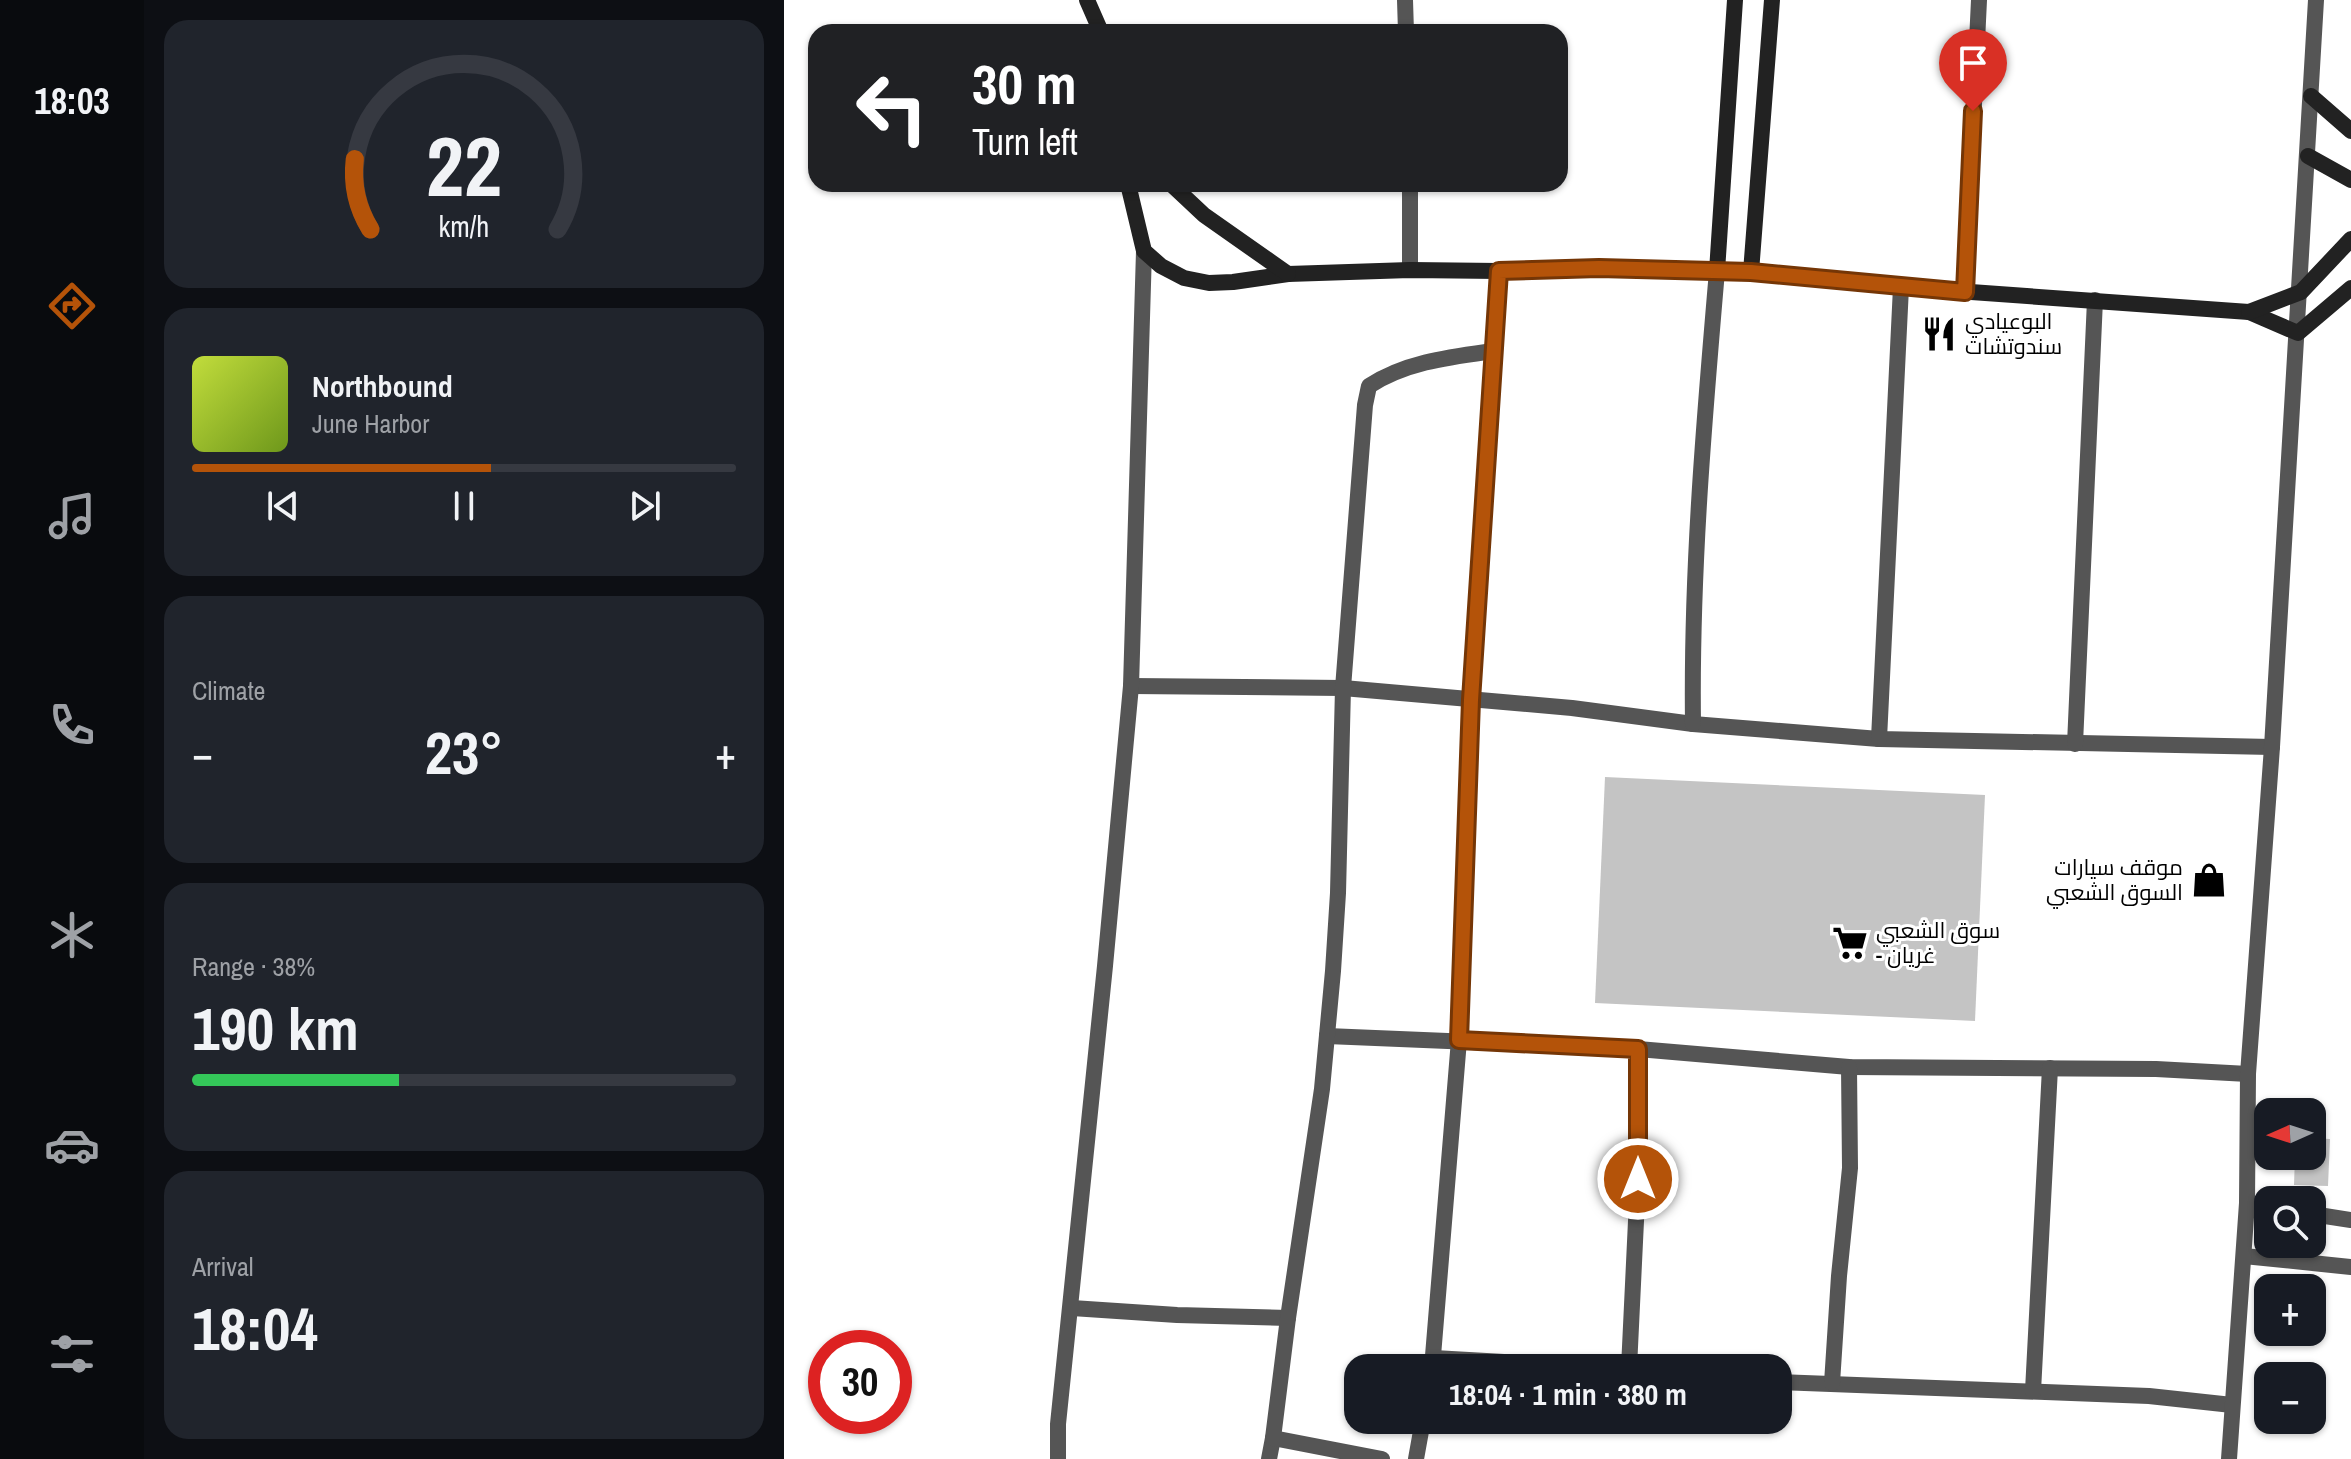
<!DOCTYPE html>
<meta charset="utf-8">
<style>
:root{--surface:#171b24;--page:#20242c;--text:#f1f3f6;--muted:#9ea1a6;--line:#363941;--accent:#b45309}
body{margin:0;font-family:"Archivo Narrow",Cairo,sans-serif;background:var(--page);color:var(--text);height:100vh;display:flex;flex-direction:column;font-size:30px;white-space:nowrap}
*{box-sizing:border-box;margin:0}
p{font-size:26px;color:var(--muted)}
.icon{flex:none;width:44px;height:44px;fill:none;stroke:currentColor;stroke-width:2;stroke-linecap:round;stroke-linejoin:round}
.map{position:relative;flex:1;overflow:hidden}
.details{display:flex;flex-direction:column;gap:20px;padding:20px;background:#0d0f14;width:640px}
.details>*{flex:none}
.guide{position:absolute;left:24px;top:24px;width:760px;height:168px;border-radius:24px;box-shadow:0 2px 6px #0004;background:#202124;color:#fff;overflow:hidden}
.needle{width:52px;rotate:267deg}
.fabs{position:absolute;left:1470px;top:1098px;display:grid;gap:16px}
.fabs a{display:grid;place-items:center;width:72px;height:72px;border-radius:16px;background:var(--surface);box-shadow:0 2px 6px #0004;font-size:40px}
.speed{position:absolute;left:24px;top:1330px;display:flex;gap:16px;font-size:40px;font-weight:700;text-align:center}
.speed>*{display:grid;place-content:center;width:104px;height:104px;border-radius:50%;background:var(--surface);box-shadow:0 2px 6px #0004;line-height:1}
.speed .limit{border:12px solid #d22;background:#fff;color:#111}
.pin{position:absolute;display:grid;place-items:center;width:68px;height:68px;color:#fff;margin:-82px -34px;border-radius:50% 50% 50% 0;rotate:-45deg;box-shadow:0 0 8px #0007}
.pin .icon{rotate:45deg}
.me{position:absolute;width:88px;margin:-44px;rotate:0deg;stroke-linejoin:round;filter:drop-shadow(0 0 6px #0008)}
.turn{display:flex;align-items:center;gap:28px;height:168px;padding:0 32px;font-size:36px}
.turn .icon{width:104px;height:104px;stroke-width:2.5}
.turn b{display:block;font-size:56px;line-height:68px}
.big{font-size:60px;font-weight:800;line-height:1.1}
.details .widget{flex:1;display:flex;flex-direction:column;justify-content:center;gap:12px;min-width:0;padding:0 28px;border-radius:24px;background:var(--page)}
.details .dial{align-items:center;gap:0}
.dial svg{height:208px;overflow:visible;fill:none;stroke:var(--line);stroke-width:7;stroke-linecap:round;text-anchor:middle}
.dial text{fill:var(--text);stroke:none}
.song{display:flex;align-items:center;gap:24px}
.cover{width:96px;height:96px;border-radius:12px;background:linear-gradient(135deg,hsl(70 70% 55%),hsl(80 70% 35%))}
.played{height:8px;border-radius:4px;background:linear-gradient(90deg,var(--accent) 55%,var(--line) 55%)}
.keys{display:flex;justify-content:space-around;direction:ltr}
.heat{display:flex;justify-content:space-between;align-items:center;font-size:44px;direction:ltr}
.charge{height:12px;border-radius:6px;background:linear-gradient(90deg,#34c759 38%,var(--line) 0)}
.trip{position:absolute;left:560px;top:1354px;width:448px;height:80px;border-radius:24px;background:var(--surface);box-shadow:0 2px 6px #0004;font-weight:800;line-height:80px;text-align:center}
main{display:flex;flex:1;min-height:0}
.tab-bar{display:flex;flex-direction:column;width:144px;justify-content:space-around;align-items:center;background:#090b0e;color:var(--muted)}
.tab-bar .icon{width:56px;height:56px}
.tab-bar .selected{color:var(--accent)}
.tab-bar b{font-size:36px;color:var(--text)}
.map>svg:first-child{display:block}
.building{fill:#c4c4c4}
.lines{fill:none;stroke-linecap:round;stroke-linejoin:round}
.minor{stroke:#555;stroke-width:16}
.secondary{stroke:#222;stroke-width:16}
.route-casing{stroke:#753606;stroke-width:20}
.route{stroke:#b45309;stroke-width:14}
.labels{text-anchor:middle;stroke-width:6;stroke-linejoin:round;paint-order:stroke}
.poi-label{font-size:22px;fill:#000;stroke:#fff;text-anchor:start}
</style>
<main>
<nav class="tab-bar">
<b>18:03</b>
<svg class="icon selected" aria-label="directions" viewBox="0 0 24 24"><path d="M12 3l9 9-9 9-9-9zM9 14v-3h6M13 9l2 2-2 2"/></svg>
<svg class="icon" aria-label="music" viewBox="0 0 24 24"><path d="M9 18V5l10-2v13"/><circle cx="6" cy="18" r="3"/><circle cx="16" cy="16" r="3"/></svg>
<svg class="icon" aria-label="phone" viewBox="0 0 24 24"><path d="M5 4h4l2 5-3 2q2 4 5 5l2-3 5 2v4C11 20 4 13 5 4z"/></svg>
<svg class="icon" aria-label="climate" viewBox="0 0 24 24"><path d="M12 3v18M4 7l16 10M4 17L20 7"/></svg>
<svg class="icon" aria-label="car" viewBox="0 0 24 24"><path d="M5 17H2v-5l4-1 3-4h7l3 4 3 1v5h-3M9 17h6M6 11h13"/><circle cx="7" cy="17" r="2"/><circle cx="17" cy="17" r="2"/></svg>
<svg class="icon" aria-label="filters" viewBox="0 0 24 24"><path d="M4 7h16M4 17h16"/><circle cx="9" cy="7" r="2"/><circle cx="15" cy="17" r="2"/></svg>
</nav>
<section class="details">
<div class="widget dial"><svg viewBox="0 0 100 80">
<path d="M14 69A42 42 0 1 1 86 69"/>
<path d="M14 69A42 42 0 0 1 8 42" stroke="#b45309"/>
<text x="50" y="56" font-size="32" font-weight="700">22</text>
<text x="50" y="72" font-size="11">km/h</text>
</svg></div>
<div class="widget">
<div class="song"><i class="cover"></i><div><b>Northbound</b><p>June Harbor</p></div></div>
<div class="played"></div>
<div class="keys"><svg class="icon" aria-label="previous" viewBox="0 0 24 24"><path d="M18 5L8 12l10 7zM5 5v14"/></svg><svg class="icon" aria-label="pause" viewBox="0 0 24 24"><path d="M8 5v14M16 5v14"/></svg><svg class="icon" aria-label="next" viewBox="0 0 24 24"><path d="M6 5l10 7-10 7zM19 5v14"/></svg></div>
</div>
<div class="widget"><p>Climate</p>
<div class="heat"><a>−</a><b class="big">23°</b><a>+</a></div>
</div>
<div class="widget"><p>Range · 38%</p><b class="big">190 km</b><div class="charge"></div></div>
<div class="widget"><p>Arrival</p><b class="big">18:04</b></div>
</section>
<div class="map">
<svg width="1567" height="1459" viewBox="0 0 1567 1459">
<rect width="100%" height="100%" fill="#fff"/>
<g class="building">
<path d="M 821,777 L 1201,795 L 1191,1021 L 811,1003 Z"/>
<path d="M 1528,1138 L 1546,1139 L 1544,1186 L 1510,1185 L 1511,1156 L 1528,1156 Z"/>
</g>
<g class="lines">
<g class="minor">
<path d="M 621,0 L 622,32"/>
<path d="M 626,184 L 626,270"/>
<path d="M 1181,292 L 1195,0"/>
<path d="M 347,686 L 559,688 L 788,708 L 909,724 L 1095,739 L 1488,747"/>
<path d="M 909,724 C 907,572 920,422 933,271"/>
<path d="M 1095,739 L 1117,287"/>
<path d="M 1291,744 L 1311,300"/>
<path d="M 543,1036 L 854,1049 L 1065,1067 L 1372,1069 L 1464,1074"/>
<path d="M 1463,1203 L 1484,1206"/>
<path d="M 1528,1214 L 1567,1220"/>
<path d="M 1460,1256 L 1567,1267"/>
<path d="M 288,1308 L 393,1315 L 504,1318"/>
<path d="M 650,1358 L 829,1368"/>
<path d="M 648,1368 L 675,1040 L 687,700 L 715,271"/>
<path d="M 845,1368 L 854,1179 L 854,1049"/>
<path d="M 994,1382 L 1365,1396 L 1448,1405"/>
<path d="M 1048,1383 L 1055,1276 L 1066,1168 L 1065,1067"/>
<path d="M 1249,1391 L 1266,1068"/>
<path d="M 274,1459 L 274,1424 L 321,966 L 347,686 L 360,251"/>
<path d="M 485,1459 L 489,1438"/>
<path d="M 598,1459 L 489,1438 L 504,1318 L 538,1089 L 549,971 L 554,893 L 559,688 L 581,405 L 585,386 C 622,362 666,357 709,351"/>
<path d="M 632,1459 L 639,1420"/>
<path d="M 1445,1459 L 1463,1203 L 1464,1074 L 1488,747 L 1532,0"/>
</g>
<g class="secondary">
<path d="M 303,0 L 317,32"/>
<path d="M 1527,96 L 1567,131"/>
<path d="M 1524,156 L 1567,180"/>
<path d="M 344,184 L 360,251 L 377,266 L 400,278 L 425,283 L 449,282 L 504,274 L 626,270 L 715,271 L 815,268 L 967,272 L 1117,287 L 1465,312 L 1514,333 L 1567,288"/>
<path d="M 387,184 L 420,215 L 504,274"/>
<path d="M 933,271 L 951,0"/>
<path d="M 967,272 L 988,0"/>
<path d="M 1465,312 L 1517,292 L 1567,239"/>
</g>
</g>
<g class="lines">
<g class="route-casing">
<path id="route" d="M 854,1179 L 854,1049 L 675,1040 L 687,700 L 715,271 L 815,268 L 967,272 L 1181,292 L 1189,111"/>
</g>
<use href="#route" class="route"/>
</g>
<defs>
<g id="restaurant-bare" transform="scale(2.76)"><path d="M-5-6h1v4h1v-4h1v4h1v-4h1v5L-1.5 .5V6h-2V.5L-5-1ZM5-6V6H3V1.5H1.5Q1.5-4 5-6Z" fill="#000" stroke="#fff" stroke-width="2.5" paint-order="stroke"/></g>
<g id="shop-bare" transform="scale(2.76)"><path d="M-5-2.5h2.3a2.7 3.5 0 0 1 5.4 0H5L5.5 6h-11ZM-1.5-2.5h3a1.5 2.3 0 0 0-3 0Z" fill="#000" stroke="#fff" stroke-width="2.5" paint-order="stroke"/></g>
<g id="supermarket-bare" transform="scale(2.76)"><path d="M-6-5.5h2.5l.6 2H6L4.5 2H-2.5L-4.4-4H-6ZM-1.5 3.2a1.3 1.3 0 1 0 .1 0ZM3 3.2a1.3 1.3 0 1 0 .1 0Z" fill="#000" stroke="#fff" stroke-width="2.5" paint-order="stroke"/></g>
</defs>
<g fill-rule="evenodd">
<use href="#restaurant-bare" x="1155" y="334"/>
<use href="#shop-bare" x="1425" y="880"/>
<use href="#supermarket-bare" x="1066" y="943"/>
</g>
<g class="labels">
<g class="poi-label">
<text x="1181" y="329">البوعيادي<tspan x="1181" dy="25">سندوتشات</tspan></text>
<text x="1399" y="875" text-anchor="end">موقف سيارات<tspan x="1399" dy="25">السوق الشعبي</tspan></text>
<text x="1092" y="938">سوق الشعبي<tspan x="1092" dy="25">- غريان</tspan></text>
</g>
</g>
</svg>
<div class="fabs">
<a><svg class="needle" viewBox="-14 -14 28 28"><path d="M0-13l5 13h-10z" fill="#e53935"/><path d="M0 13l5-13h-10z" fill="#9ea1a6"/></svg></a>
<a><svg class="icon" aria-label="search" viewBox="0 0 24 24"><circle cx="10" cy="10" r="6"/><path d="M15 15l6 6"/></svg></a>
<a>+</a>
<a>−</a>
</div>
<div class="speed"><div class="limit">30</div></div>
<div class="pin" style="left:1189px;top:111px;background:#d93025"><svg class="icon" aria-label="arrive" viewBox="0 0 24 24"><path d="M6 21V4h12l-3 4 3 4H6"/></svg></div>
<svg class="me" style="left:854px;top:1179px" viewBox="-20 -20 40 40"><circle r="17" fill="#b45309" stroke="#fff" stroke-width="3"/><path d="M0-11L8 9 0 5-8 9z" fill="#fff"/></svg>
<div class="trip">18:04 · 1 min · 380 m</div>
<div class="guide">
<div class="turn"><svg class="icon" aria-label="left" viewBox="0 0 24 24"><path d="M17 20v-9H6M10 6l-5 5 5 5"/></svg><div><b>30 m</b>Turn left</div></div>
</div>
</div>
</main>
